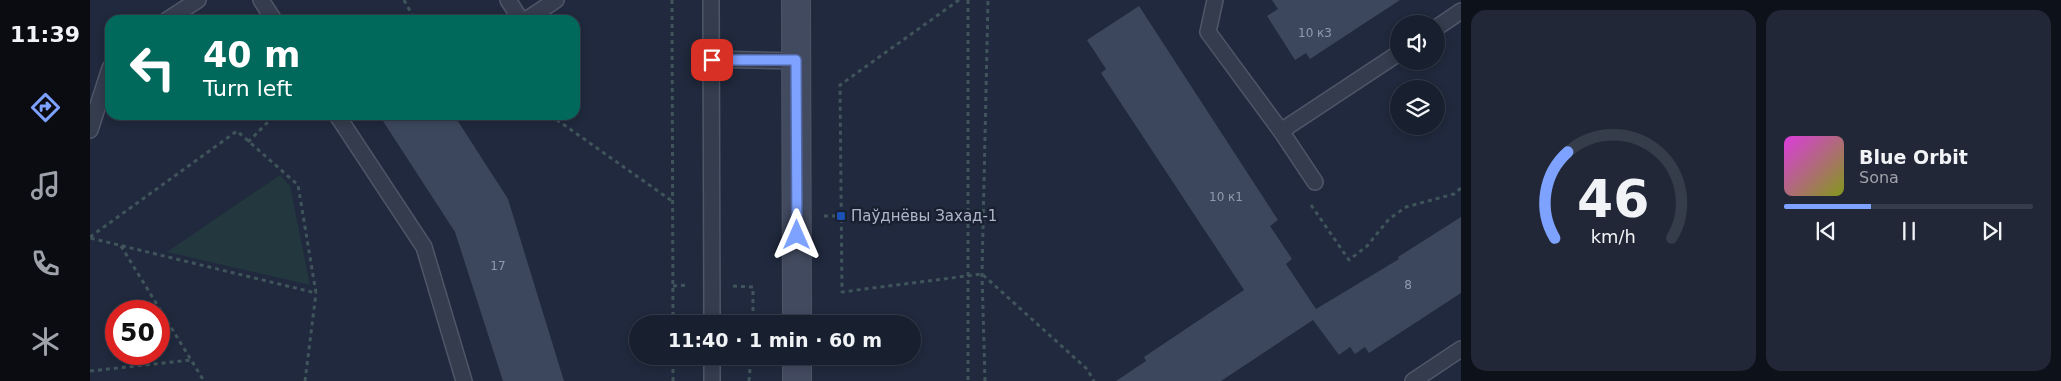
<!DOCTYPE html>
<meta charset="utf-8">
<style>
:root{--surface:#181f2e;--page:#212736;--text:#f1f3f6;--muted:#9fa2aa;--line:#363d4a;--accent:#7ea2ff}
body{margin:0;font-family:"DejaVu Sans",sans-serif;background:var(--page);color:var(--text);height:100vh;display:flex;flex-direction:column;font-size:19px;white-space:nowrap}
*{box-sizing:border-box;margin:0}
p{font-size:16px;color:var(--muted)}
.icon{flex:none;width:28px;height:28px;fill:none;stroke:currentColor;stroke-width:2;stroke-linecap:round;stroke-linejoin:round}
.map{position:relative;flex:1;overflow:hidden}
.side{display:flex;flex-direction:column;gap:10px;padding:10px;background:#0d1119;width:600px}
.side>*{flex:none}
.top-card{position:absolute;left:15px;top:15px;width:475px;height:105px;border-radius:15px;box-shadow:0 2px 8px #0003,0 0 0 1px var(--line);background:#00695c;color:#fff;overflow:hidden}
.buttons{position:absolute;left:1300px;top:15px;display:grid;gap:10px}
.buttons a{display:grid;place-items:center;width:55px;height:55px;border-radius:50%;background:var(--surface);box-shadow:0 2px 8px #0003,0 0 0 1px var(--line);font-size:25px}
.speed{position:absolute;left:15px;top:300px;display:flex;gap:10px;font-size:25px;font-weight:700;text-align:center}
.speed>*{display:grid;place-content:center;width:65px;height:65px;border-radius:50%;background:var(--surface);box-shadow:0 2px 8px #0003,0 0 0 1px var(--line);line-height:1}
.speed .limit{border:8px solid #d22;background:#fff;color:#111}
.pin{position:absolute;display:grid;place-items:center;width:42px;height:42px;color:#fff;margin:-21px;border-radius:10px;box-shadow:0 2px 8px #0006}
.me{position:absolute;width:55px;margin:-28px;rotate:0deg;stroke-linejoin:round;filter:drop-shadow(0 0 4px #0008)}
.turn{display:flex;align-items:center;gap:18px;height:105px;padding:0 15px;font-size:22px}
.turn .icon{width:65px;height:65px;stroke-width:2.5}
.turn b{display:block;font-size:35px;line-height:42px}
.side .card{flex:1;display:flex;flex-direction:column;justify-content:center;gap:8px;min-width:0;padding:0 18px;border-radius:15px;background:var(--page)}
.side .dial{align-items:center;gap:0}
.dial svg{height:130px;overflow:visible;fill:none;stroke:var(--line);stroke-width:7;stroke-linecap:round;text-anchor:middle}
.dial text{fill:var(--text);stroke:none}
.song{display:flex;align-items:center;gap:15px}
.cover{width:60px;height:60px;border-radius:8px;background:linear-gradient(135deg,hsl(300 70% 55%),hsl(70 70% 35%))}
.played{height:5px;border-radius:2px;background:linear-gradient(90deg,var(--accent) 35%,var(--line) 35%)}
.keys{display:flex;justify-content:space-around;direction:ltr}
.side .tiles{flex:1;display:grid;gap:10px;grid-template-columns:repeat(2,1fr)}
.trip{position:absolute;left:539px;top:315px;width:292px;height:50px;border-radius:25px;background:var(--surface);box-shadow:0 2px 8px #0003,0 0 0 1px var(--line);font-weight:700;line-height:50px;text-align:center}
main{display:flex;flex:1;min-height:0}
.tabs{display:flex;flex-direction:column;width:90px;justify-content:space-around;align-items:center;background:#0a0c12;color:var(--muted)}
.tabs .icon{width:35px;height:35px}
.tabs .active{color:var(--accent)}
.tabs b{font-size:22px;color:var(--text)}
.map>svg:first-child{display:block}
.green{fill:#22383e}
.building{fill:#3c475d}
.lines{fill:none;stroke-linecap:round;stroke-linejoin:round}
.service-casing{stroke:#4f5668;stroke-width:18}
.secondary-casing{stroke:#4f5668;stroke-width:30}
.path{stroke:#40555b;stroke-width:3;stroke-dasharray:4 4;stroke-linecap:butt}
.service{stroke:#343c4d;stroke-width:15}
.secondary{stroke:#424a60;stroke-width:28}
.route-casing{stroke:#5269a6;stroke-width:12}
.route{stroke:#7ea2ff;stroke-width:9}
.transit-dot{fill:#1a4fb4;stroke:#192131;stroke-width:2}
.labels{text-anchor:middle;stroke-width:5;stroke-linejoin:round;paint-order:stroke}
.number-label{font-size:12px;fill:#929aae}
.poi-label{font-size:15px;fill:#afb6c9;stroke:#192131;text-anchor:start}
</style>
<main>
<nav class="tabs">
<b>11:39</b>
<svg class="icon active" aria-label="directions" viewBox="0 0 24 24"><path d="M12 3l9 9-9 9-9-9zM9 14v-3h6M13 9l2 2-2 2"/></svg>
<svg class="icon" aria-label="music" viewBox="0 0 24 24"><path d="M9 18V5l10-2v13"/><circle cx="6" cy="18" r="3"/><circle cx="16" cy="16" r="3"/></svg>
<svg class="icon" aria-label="phone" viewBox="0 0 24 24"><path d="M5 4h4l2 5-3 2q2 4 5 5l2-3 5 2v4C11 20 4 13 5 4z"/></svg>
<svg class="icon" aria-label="climate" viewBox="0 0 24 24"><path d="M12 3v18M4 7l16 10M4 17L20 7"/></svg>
</nav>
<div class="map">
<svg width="1371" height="381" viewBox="0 0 1371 381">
<rect width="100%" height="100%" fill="#20293d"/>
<path class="green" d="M 190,175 L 200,186 L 220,285 L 77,252 Z"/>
<g class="building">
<path d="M 1182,0 L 1310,0 L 1220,59 L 1216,53 L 1205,60 L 1177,16 L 1188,9 Z"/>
<path d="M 1049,6 L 1188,220 L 1180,226 L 1202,259 L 1196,264 L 1226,309 L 1309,259 L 1308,257 L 1371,217 L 1371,293 L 1279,353 L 1275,347 L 1265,354 L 1260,347 L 1249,355 L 1223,320 L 1131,381 L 1026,381 L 1056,361 L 1054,357 L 1154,290 L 1011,73 L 1016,69 L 997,40 Z"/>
<path d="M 289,115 L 364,115 L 418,199 L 474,381 L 413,381 L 365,232 Z"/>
</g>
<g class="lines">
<g class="service-casing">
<g id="service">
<path d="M 171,0 L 184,20"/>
<path d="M 418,0 L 431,20"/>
<path d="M 621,0 L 622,324"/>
<path d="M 1125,0 L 1118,32 L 1191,131 L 1309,53"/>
<path d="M 77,20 L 108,0"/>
<path d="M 436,20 L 466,0"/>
<path d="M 1346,28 L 1371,11"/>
<path d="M 621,59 L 707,61"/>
<path d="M 247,115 L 334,247 L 374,381"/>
<path d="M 0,130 L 20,68"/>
<path d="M 1191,131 L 1225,182"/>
<path d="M 622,356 L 622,381"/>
<path d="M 1323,381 L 1371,349"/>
</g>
</g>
<g class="secondary-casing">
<g id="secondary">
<path d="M 706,0 L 707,324"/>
<path d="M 707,356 L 707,381"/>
</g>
</g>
<g class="path">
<path d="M 314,0 L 325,20"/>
<path d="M 582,0 L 583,324"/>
<path d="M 869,0 L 750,85 L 752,292 L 892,274 L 997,369 L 1004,381"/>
<path d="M 878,0 L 878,381"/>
<path d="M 460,115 L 582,201"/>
<path d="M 158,142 L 185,115"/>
<path d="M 1221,205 L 1259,260 L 1277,246 L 1299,219 L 1316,207 L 1364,194 L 1371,188"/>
<path d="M 734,216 L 751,216"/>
<path d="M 0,237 L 147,131 L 208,185 L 226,293 L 0,238"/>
<path d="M 31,246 L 114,381"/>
<path d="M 583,286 L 599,285"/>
<path d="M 643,286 L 663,287 L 663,324"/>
<path d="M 0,371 L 101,360"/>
<path d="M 215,381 L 226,293"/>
<path d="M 583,381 L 583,356"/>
<path d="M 659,381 L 661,356"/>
<path d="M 895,381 L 892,274 L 898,0"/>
</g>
<use href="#service" class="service"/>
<use href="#secondary" class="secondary"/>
</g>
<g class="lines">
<g class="route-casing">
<path id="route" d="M 622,60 L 706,60 L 707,235"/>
</g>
<use href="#route" class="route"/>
</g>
<rect class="transit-dot" x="746" y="211" width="10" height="10" rx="2.5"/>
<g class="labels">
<g class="number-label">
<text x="1225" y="37">10 к3</text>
<text x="1136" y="201">10 к1</text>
<text x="408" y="270">17</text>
<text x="1318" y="289">8</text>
</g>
<g class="poi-label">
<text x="761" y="221">Паўднёвы Захад-1</text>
</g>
</g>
</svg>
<div class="buttons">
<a><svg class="icon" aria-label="sound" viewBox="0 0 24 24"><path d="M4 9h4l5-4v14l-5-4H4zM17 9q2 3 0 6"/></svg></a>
<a><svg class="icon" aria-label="layers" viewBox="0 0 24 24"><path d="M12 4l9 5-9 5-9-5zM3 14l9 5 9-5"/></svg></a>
</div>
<div class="speed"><div class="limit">50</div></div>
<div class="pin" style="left:622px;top:60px;background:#d93025"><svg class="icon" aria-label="arrive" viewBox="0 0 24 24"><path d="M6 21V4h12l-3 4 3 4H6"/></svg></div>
<svg class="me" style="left:707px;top:235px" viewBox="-20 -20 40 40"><path d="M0-17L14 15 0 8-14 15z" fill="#7ea2ff" stroke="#fff" stroke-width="4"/></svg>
<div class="trip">11:40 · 1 min · 60 m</div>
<div class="top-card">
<div class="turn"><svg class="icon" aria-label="left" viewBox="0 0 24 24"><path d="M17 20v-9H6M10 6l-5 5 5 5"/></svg><div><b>40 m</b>Turn left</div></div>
</div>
</div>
<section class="side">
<div class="tiles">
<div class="card dial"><svg viewBox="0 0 100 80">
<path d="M14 69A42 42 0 1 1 86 69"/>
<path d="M14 69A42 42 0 0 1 22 16" stroke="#7ea2ff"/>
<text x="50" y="56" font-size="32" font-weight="700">46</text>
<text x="50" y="72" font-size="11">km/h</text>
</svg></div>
<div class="card">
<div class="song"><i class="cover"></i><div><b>Blue Orbit</b><p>Sona</p></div></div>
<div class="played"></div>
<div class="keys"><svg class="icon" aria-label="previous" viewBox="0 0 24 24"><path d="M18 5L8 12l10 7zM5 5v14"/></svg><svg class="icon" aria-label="pause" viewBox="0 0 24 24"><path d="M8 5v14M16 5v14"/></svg><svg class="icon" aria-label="next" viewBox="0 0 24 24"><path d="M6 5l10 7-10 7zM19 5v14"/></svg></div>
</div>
</div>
</section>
</main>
